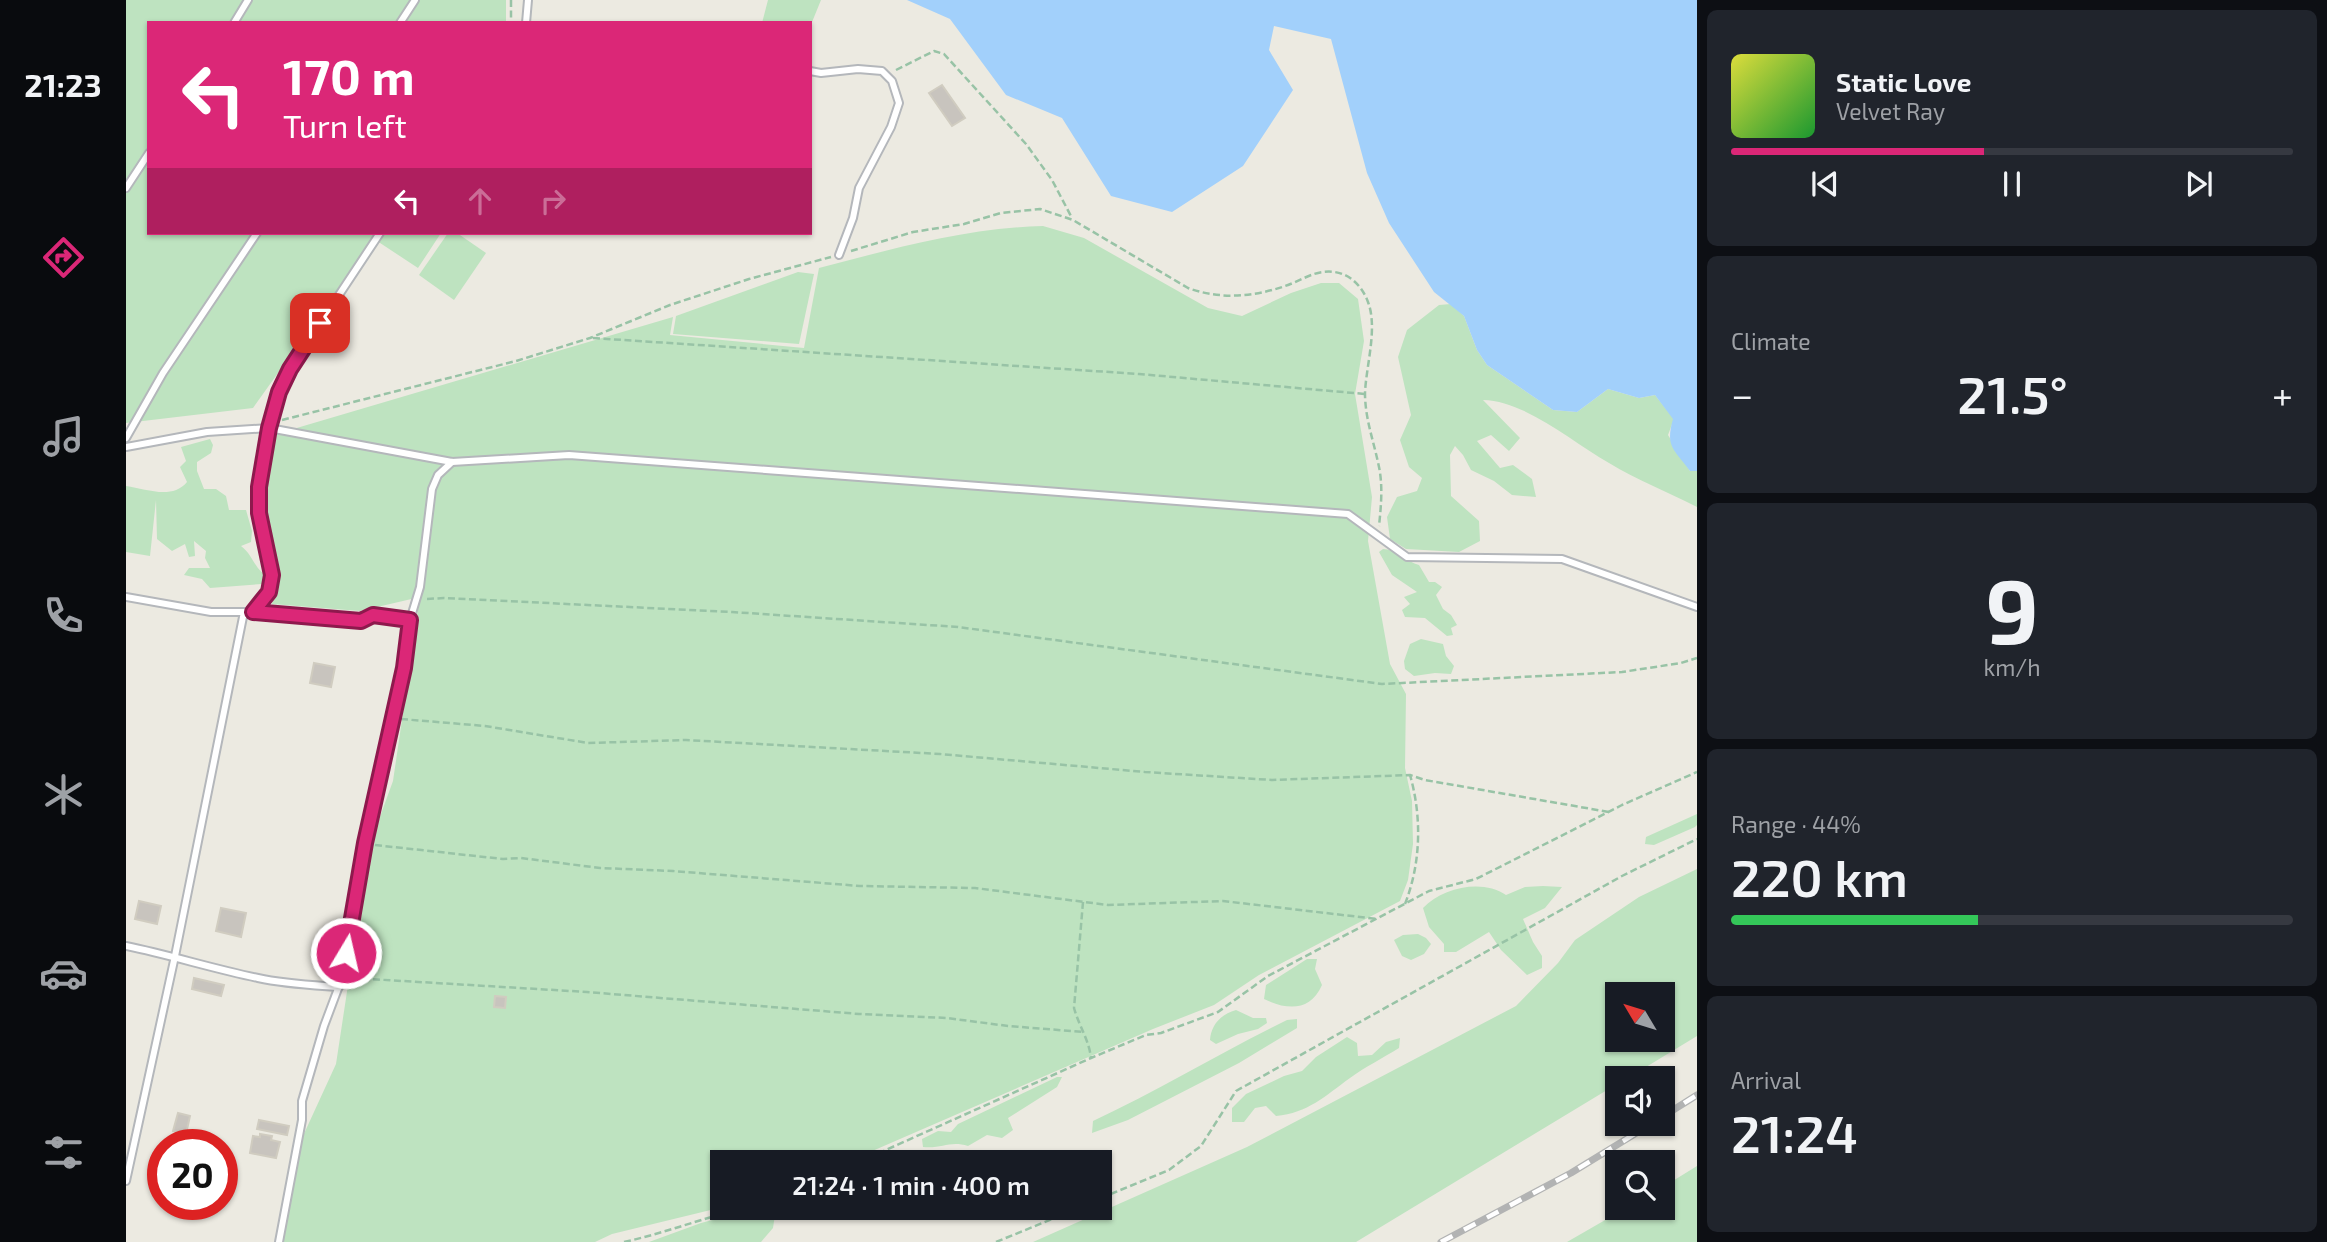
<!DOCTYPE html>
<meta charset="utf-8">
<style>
:root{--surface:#171b24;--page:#20242c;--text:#f1f3f6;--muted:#9ea1a6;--line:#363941;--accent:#db2777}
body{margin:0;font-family:"Exo 2",sans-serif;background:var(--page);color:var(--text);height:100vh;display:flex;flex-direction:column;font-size:26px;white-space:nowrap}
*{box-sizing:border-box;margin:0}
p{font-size:23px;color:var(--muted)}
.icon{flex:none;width:38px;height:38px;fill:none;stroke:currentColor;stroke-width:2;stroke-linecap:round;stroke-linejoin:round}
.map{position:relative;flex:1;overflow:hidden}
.sheet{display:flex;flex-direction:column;gap:10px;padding:10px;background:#0d0f14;width:630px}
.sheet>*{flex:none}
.guide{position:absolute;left:21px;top:21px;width:665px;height:214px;border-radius:0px;box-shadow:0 2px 5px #0004;background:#db2777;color:#fff;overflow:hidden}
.needle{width:46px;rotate:308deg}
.tools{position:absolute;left:1479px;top:982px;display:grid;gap:14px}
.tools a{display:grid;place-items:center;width:70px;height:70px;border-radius:0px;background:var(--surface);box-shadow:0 2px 5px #0004;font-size:35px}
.speed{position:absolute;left:21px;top:1129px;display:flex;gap:14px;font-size:35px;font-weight:700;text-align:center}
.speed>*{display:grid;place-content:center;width:91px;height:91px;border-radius:50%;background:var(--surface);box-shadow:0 2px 5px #0004;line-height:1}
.speed .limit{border:10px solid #d22;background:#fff;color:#111}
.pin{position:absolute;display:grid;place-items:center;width:60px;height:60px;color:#fff;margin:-30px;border-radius:14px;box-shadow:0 4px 10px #0006}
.me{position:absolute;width:77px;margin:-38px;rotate:9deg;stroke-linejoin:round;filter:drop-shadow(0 0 5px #0008)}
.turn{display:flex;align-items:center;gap:24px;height:147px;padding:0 21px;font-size:32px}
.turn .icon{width:91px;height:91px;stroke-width:2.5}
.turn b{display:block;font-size:49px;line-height:60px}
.lanes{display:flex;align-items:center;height:66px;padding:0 21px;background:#0003;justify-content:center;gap:35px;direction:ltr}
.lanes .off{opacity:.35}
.big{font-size:52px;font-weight:600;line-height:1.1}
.sheet .widget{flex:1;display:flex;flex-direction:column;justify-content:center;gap:10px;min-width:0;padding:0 24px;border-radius:10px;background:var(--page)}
.sheet .dial{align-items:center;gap:0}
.dial b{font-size:91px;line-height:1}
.song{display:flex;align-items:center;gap:21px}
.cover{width:84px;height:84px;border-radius:10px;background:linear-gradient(135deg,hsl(60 70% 55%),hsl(130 70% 35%))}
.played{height:7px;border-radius:4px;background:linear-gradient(90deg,var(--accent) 45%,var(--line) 45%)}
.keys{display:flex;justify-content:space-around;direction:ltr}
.heat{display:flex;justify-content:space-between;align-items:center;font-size:38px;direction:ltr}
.charge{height:10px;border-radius:5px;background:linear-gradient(90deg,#34c759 44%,var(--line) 0)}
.trip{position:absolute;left:584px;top:1150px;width:402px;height:70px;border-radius:0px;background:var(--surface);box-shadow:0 2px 5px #0004;font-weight:600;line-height:70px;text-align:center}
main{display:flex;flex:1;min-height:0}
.menu{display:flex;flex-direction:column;width:126px;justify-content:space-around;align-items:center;background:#090b0e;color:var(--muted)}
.menu .icon{width:49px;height:49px}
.menu .current{color:var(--accent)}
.menu b{font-size:32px;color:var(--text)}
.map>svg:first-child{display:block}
.green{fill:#bee3c0;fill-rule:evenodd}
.water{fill:#a2d0fb}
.building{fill:#c8c4be;stroke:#d0ccc0;stroke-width:2}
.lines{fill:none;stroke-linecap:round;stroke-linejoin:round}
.service-casing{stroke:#b4b7bb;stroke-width:10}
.path{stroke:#98c3a6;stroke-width:2.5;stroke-dasharray:7 3.5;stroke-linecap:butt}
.service{stroke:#fff;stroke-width:6}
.rail-casing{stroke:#b2b3b3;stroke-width:7}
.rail{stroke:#fff;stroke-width:4.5;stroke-dasharray:13;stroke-linecap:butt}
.route-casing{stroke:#8e194d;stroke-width:18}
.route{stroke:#db2777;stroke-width:12}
</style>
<main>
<nav class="menu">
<b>21:23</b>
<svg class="icon current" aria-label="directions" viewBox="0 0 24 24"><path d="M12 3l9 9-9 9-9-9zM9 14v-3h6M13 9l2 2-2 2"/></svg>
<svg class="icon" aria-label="music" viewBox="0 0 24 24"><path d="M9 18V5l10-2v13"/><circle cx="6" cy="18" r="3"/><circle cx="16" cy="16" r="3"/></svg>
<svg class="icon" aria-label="phone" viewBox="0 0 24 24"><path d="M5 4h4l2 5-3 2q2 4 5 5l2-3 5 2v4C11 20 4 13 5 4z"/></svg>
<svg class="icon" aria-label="climate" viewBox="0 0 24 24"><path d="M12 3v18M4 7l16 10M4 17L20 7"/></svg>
<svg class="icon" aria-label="car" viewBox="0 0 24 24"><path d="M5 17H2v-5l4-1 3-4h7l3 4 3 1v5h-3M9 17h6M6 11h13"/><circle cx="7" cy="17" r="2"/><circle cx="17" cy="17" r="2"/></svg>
<svg class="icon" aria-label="filters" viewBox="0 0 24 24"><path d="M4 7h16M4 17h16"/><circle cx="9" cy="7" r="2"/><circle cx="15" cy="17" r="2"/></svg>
</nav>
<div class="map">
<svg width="1571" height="1242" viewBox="0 0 1571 1242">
<rect width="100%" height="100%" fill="#eceae1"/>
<g class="green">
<path d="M 0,0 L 116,0 L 124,3 L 126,0 L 380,0 L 380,23 L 23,23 L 23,233 L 315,233 L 292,268 L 248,239 L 127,408 L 0,423 Z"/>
<path d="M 642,0 L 695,0 L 684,27 L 684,23 L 636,23 Z"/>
<path d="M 917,226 L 958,238 L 1082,308 L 1116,316 L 1165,293 L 1195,283 L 1213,283 L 1232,299 L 1238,341 L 1229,394 L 1246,497 L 1242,541 L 1264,664 L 1280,694 L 1279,768 L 1286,801 L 1287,844 L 1282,880 L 1274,901 L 1133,975 L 1088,1005 L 1027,1029 L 721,1162 L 597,1162 L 597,1207 L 486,1234 L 469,1242 L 154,1242 L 171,1149 L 210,1064 L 243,847 L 267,781 L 294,597 L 234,611 L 146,604 L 151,576 L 137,502 L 147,435 L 547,317 L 544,335 L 678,348 L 693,268 C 766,249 840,228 917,226 Z"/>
<path d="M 322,233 L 331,233 L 360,253 L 328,300 L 293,275 Z"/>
<path d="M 672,272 L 688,274 L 673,344 L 547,334 L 550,316 Z"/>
<path d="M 1325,304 L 1338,316 L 1351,350 L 1361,365 L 1427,410 L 1451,412 L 1482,389 L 1513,398 L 1529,395 L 1548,419 L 1542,435 L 1564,471 L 1571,471 L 1571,507 C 1542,492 1511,480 1483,463 C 1446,442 1400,401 1357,400 L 1394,438 L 1383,451 L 1365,435 L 1351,441 L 1374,468 L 1387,465 L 1406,479 L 1410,497 L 1386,495 L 1368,481 L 1345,470 L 1337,455 L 1329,446 L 1324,455 L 1325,496 L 1353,521 L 1354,541 L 1333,552 L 1280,549 L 1264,539 L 1261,517 L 1271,497 L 1291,491 L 1296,478 L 1283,467 L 1274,440 L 1285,415 L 1272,357 L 1281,330 L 1313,305 Z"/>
<path d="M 84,439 L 87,445 L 85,453 L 71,462 L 71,471 L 78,489 L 90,489 L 100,496 L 103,510 L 120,510 L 126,531 L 125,542 L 115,546 C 127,555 127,567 141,576 L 136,584 L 84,588 L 76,579 L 58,575 L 63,568 L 84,568 L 79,558 L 80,551 L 68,541 L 69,556 L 63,557 L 59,544 L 46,551 L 31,539 L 30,500 L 24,556 L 0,552 L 0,486 C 21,489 46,500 61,482 L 54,467 L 60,461 L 55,447 Z"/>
<path d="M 1257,549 C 1269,549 1281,562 1293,565 L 1303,582 L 1309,582 L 1316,587 L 1310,595 L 1317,609 L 1325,615 L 1331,625 L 1325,628 L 1327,635 L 1321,636 L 1299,618 L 1279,617 L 1276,610 L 1284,604 L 1278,597 L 1291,592 L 1266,575 L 1253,552 Z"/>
<path d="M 1295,639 L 1317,644 L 1320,656 L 1328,666 L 1325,674 L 1309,673 L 1288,676 L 1279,669 L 1278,661 L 1284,644 Z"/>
<path d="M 1571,814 L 1571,825 L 1569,827 L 1528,845 L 1519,844 L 1520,837 Z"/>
<path d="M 1571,869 L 1571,1036 L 1502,1078 L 1491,1078 L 1491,1084 L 1230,1242 L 907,1242 L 1121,1147 L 1390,1006 L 1432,963 L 1449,940 L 1513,897 ZM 1491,994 L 1536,994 L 1536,1040 L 1491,1040 Z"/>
<path d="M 1417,886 L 1436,887 L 1419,908 L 1397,919 L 1407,942 L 1416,956 L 1416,968 L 1401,975 L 1375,950 L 1363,932 L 1330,952 L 1318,952 L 1318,944 L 1303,927 L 1297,908 C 1317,887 1357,879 1380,895 L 1399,887 Z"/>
<path d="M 1292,934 L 1300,938 L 1305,944 L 1298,954 L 1285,960 L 1276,956 L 1268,940 L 1277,935 Z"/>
<path d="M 1181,959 L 1191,959 L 1189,969 L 1196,985 C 1184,1012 1161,1010 1138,999 L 1140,985 Z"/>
<path d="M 1110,1010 L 1127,1018 L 1140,1018 L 1141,1023 L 1132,1029 L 1112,1034 L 1090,1044 L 1084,1040 C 1085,1025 1095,1014 1110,1010 Z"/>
<path d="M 1171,1019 L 1171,1028 L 1113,1063 L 1002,1120 L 966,1133 L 967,1121 C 1033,1090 1095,1052 1161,1020 Z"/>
<path d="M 1221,1037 L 1231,1043 L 1232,1056 L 1246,1055 L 1260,1042 L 1274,1038 L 1273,1048 C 1257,1058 1239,1067 1224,1078 C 1199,1096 1182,1113 1150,1116 L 1140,1106 L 1129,1108 L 1118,1122 L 1106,1122 L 1106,1108 L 1120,1094 L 1158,1076 L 1176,1071 L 1190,1057 Z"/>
<path d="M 931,1077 L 936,1077 L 931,1087 L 882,1118 L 887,1130 L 876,1138 L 861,1135 L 842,1146 C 824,1140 816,1149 797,1147 L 796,1139 L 812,1131 L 825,1132 L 832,1124 Z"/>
<path d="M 1571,1166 L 1571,1242 L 1441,1242 L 1500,1208 L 1536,1208 L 1537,1187 Z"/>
<path d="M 631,1208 L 650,1208 L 647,1228 L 635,1242 L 523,1242 L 575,1223 Z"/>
</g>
<path class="water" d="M 781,0 L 1571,0 L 1571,471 L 1564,471 C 1548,449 1539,447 1547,419 L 1529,395 L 1513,398 L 1482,389 L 1451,412 L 1427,410 L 1361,365 L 1351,350 L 1338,316 L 1308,292 L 1263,223 L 1241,173 L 1205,39 L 1148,26 L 1143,50 L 1167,90 L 1117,166 L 1046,212 L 985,196 L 936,118 L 880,95 L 824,19 Z"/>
<g class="building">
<path d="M 816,85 L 839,118 L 826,126 L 803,93 Z"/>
<path d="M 188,663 L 209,667 L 205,687 L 184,683 Z"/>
<path d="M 13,901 L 35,906 L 31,924 L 9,919 Z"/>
<path d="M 95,908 L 120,913 L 115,937 L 90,931 Z"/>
<path d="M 68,978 L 98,985 L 95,996 L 66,989 Z"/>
<path d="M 369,996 L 380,997 L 379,1008 L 368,1007 Z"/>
<path d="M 52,1113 L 64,1116 L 60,1134 L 47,1131 Z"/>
<path d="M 133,1120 L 163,1126 L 161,1135 L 131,1129 Z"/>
<path d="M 134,1134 L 146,1136 L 145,1140 L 154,1142 L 150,1158 L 124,1153 L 127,1136 L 134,1137 Z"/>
</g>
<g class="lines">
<g class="service-casing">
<g id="service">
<path d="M 108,23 L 122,0"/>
<path d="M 274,23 L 289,0"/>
<path d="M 400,23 L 402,0"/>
<path d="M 684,71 L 695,73 L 732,69 L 756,71 L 766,81 L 773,103 L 765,127 L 733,188 L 727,218 L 713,255"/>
<path d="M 0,188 L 23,153"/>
<path d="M 0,438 L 37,373 L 131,233"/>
<path d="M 0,447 L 81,432 L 143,428 L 326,462 L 443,455 L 1222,514 L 1281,557 L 1436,559 L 1571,607"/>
<path d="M 0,597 L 85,612 L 127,612 L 235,621 L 247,615 L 284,620 L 278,668 L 239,843 L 216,978 L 198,1026 L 176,1101 L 176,1120 L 153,1242"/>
<path d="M 127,612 L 145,586 L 146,575 L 133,513 L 133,487 L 143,428 L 154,392 L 164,369 L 254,233"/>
<path d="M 284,620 L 294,587 L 306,489 L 312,475 L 326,462"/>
<path d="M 0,946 C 44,955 88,969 132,978 C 159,984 185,985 213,987"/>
<path d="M 0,1181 L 49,956 L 118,612"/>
</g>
</g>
<g class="path">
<path d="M 385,0 L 385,23"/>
<path d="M 770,70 L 808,51 L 818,54 L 900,144 L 926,180 L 946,218"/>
<path d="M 725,251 L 787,232 L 838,224 L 875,213 L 914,209 L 947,220 L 1062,288 C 1095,300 1129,297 1162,285 C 1173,281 1186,273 1197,272 C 1219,269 1235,283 1242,302 C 1252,328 1240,366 1239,393 C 1239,419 1248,442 1253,467 C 1257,486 1255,507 1253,526"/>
<path d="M 467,338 L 1013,374 L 1239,394"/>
<path d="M 156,420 L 390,361 L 464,338 L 544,305 L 623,279 L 705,257"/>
<path d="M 301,599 L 318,598 L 606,612 L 832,627 L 1256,684 L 1496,672 L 1555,663 L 1571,658"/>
<path d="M 275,719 L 359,726 L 462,743 L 560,740 L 814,754 L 1019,772 L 1146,780 L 1284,775 L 1299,780 L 1483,812"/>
<path d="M 249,845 L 377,859 L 395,858 L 474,868 L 547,871 L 734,886 L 849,888 L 982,905 L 1097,901 L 1251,919"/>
<path d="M 957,902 L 948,1008 C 953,1026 963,1040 965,1058"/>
<path d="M 1279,904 C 1295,863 1296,817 1284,775"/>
<path d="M 226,978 L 461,992 L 733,1014 L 821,1018 L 882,1026 L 958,1032"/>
<path d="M 733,1162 L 965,1058 L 1020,1035 L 1035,1033 L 1092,1012 L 1142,976 L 1303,891 L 1350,879 L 1496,805 L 1571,772"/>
<path d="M 975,1198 L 1043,1170 L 1075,1146 L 1110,1091 L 1496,876 L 1571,839"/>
<path d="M 498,1242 C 539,1233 577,1218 618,1208"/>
<path d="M 870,1242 L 953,1208"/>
</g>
<use href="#service" class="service"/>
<g class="rail-casing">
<g id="rail">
<path d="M 1536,1117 L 1571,1095"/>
<path d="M 1315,1242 L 1445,1173 L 1525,1124"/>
</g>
</g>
<use href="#rail" class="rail"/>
</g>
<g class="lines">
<g class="route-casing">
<path id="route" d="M 194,323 L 164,369 L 153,392 L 143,428 L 133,487 L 133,513 L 146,575 L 143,592 L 127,612 L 235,621 L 247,615 L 284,620 L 278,668 L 239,843 L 220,953"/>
</g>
<use href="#route" class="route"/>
</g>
</svg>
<div class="tools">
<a><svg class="needle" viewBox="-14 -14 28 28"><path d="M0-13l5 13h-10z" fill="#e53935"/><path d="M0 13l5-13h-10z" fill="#9ea1a6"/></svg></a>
<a><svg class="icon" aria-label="sound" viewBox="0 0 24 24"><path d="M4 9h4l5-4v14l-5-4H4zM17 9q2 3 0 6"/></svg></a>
<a><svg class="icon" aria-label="search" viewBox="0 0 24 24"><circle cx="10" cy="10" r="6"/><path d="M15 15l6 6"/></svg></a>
</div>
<div class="speed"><div class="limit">20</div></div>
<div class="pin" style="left:194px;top:323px;background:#d93025"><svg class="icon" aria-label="arrive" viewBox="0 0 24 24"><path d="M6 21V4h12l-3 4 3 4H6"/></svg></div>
<svg class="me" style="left:220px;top:953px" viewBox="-20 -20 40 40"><circle r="17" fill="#db2777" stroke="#fff" stroke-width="3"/><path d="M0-11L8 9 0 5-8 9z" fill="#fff"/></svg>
<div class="trip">21:24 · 1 min · 400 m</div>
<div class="guide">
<div class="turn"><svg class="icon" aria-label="left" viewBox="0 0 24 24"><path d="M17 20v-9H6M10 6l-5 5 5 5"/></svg><div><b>170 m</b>Turn left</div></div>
<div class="lanes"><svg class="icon" aria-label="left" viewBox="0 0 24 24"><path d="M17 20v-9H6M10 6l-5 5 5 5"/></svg><svg class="icon off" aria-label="ahead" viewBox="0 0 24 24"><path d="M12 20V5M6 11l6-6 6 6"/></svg><svg class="icon off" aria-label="right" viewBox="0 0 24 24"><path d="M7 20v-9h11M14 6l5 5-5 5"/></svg></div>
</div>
</div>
<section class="sheet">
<div class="widget">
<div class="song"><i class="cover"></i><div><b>Static Love</b><p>Velvet Ray</p></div></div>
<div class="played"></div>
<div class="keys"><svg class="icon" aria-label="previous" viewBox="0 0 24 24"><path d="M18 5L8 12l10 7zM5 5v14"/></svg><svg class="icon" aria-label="pause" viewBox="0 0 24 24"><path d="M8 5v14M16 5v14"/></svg><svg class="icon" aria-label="next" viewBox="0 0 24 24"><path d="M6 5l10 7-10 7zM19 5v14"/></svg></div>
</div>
<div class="widget"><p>Climate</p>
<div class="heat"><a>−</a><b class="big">21.5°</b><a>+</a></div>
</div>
<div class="widget dial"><b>9</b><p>km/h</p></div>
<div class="widget"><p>Range · 44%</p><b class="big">220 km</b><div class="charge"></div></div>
<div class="widget"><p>Arrival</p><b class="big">21:24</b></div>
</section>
</main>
